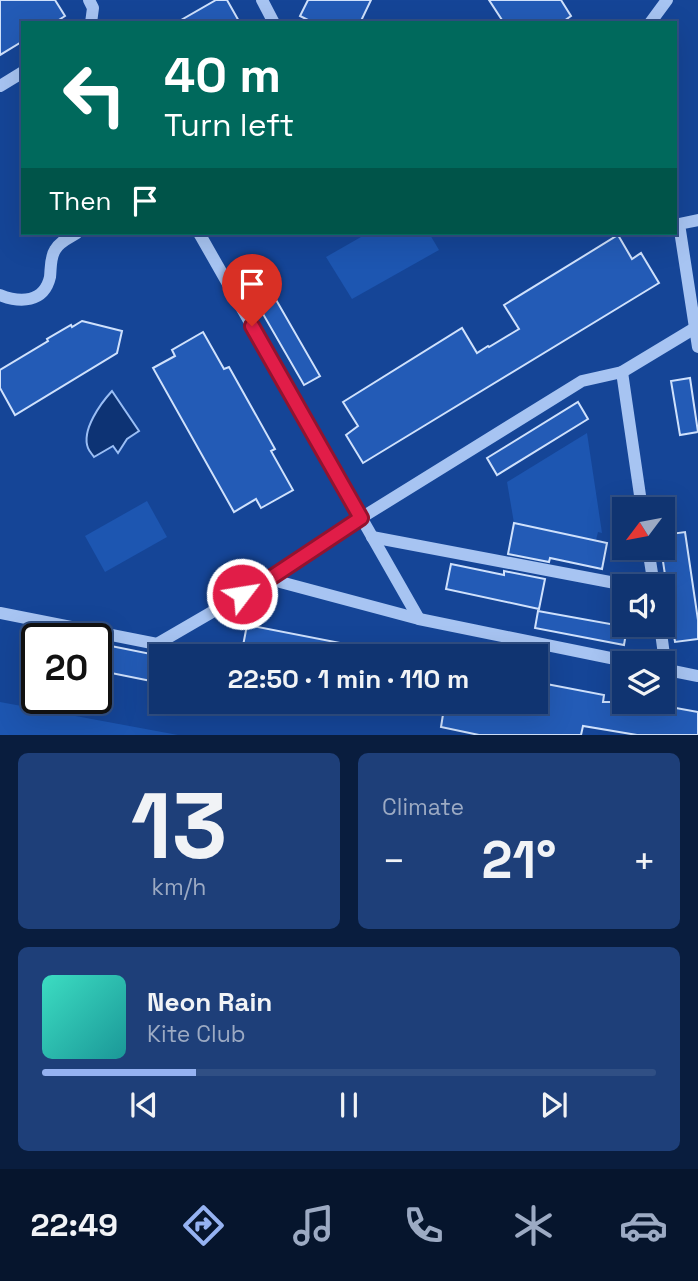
<!DOCTYPE html>
<meta charset="utf-8">
<style>
:root{--surface:#103471;--page:#1e3f79;--text:#f1f3f6;--muted:#9caac3;--line:#304f84;--accent:#95b2f1}
body{margin:0;font-family:"Space Grotesk",sans-serif;background:var(--page);color:var(--text);height:100vh;display:flex;flex-direction:column;font-size:26px;white-space:nowrap}
*{box-sizing:border-box;margin:0}
p{font-size:23px;color:var(--muted)}
.icon{flex:none;width:38px;height:38px;fill:none;stroke:currentColor;stroke-width:2;stroke-linecap:round;stroke-linejoin:round}
.map{position:relative;height:735px;overflow:hidden}
.drawer{display:flex;flex-direction:column;gap:18px;padding:18px;background:#091d3e;flex:1}
.drawer>*{flex:none}
.banner{position:absolute;left:21px;top:21px;width:656px;height:214px;border-radius:0px;box-shadow:0 7px 28px #0002,0 0 0 2px var(--line);background:#00695c;color:#fff;overflow:hidden}
.needle{width:46px;rotate:238deg}
.buttons{position:absolute;left:612px;top:497px;display:grid;gap:14px}
.buttons a{display:grid;place-items:center;width:63px;height:63px;border-radius:0px;background:var(--surface);box-shadow:0 7px 28px #0002,0 0 0 2px var(--line);font-size:35px}
.speed{position:absolute;left:21px;top:623px;display:flex;gap:14px;font-size:35px;font-weight:700;text-align:center}
.speed>*{display:grid;place-content:center;width:91px;height:91px;border-radius:50%;background:var(--surface);box-shadow:0 7px 28px #0002,0 0 0 2px var(--line);line-height:1}
.speed .limit{border:4px solid #111;border-radius:10px;background:#fff;color:#111}
.pin{position:absolute;display:grid;place-items:center;width:60px;height:60px;color:#fff;margin:-72px -30px;border-radius:50% 50% 50% 0;rotate:-45deg;box-shadow:0 0 7px #0007}
.pin .icon{rotate:45deg}
.me{position:absolute;width:77px;margin:-38px;rotate:59deg;stroke-linejoin:round;filter:drop-shadow(0 0 5px #0008)}
.turn{display:flex;align-items:center;gap:24px;height:147px;padding:0 28px;font-size:32px}
.turn .icon{width:91px;height:91px;stroke-width:2.5}
.turn b{display:block;font-size:49px;line-height:60px}
.then{display:flex;align-items:center;height:66px;padding:0 28px;background:#0003;gap:14px;font-size:26px}
.big{font-size:52px;font-weight:700;line-height:1.1}
.drawer .tile{flex:1;display:flex;flex-direction:column;justify-content:center;gap:10px;min-width:0;padding:0 24px;border-radius:10px;background:var(--page)}
.drawer .dial{align-items:center;gap:0}
.dial b{font-size:91px;line-height:1}
.song{display:flex;align-items:center;gap:21px}
.cover{width:84px;height:84px;border-radius:10px;background:linear-gradient(135deg,hsl(170 70% 55%),hsl(180 70% 35%))}
.played{height:7px;border-radius:4px;background:linear-gradient(90deg,var(--accent) 25%,var(--line) 25%)}
.keys{display:flex;justify-content:space-around;direction:ltr}
.heat{display:flex;justify-content:space-between;align-items:center;font-size:38px;direction:ltr}
.drawer .tiles{flex:1;display:grid;gap:18px;grid-template-columns:1fr 1fr}
.tile:last-child{grid-column:span 2}
.trip{position:absolute;left:149px;top:644px;width:399px;height:70px;border-radius:0px;background:var(--surface);box-shadow:0 7px 28px #0002,0 0 0 2px var(--line);font-weight:700;line-height:70px;text-align:center}
.tabs{display:flex;height:112px;justify-content:space-around;align-items:center;background:#06152d;color:var(--muted)}
.tabs .icon{width:49px;height:49px}
.tabs .current{color:var(--accent)}
.tabs b{font-size:32px;color:var(--text)}
.map>svg:first-child{display:block}
.green{fill:#1d56b1}
.water{fill:#0d3374;stroke:#9abef5;stroke-width:2}
.building{fill:#235bb6;stroke:#cfe1fc;stroke-width:2}
.lines{fill:none;stroke-linecap:round;stroke-linejoin:round}
.minor{stroke:#a7c4f2;stroke-width:12}
.route-casing{stroke:#92132f;stroke-width:18}
.route{stroke:#e11d48;stroke-width:12}
</style>
<div class="map">
<svg width="698" height="735" viewBox="0 0 698 735">
<rect width="100%" height="100%" fill="#154597"/>
<g class="green">
<path d="M 368,233 L 429,233 L 439,250 L 352,299 L 326,257 Z"/>
<path d="M 587,433 L 602,533 L 598,532 L 596,540 L 514,523 L 507,482 Z"/>
<path d="M 147,501 L 167,537 L 105,572 L 85,536 Z"/>
<path d="M 0,702 L 178,735 L 0,735 Z"/>
</g>
<path class="water" d="M 112,391 L 139,431 L 127,439 L 118,453 L 113,446 L 94,457 C 92,454 89,451 88,448 C 81,430 101,403 112,391 Z"/>
<g class="building">
<path d="M 0,0 L 55,0 L 65,16 L 54,23 L 23,23 L 23,41 L 0,55 Z"/>
<path d="M 216,0 L 227,0 L 240,23 L 176,23 Z"/>
<path d="M 308,0 L 371,0 L 360,23 L 314,23 L 300,16 Z"/>
<path d="M 489,0 L 561,0 L 571,16 L 561,23 L 504,23 Z"/>
<path d="M 618,235 L 632,259 L 641,253 L 659,283 L 363,463 L 346,435 L 358,426 L 343,402 L 462,328 L 477,353 L 488,346 L 489,347 L 519,329 L 504,305 Z"/>
<path d="M 275,298 L 320,376 L 304,385 L 259,307 Z"/>
<path d="M 82,321 L 122,331 L 117,353 L 15,415 L 0,388 L 0,370 L 48,341 L 47,339 L 71,325 L 72,327 Z"/>
<path d="M 203,332 L 224,369 L 229,367 L 275,449 L 271,451 L 293,490 L 261,508 L 256,499 L 234,512 L 153,368 L 175,356 L 172,350 Z"/>
<path d="M 690,378 L 698,432 L 680,435 L 671,381 Z"/>
<path d="M 578,402 L 588,419 L 497,475 L 487,458 Z"/>
<path d="M 514,523 L 607,543 L 602,569 L 550,558 L 549,562 L 508,554 Z"/>
<path d="M 685,532 L 698,620 L 698,639 L 675,642 L 661,548 L 663,548 L 663,535 Z"/>
<path d="M 451,564 L 504,575 L 504,571 L 545,579 L 539,609 L 446,589 Z"/>
<path d="M 538,611 L 627,627 L 624,645 L 535,628 Z"/>
<path d="M 247,625 L 366,648 L 365,656 L 241,656 Z"/>
<path d="M 96,643 L 161,656 L 161,683 L 96,670 Z"/>
<path d="M 536,682 L 604,695 L 603,702 L 643,702 L 698,712 L 698,735 L 637,735 L 583,726 L 581,735 L 479,735 L 441,727 L 445,702 L 536,702 Z"/>
</g>
<g class="lines">
<g class="minor">
<path d="M 89,0 L 93,8 L 91,23"/>
<path d="M 262,0 L 274,23"/>
<path d="M 650,23 L 667,0"/>
<path d="M 0,86 L 23,72"/>
<path d="M 698,220 L 679,224 L 698,347"/>
<path d="M 199,233 L 419,619"/>
<path d="M 0,295 C 20,303 44,303 50,277 C 51,268 50,258 55,250 C 59,242 69,238 77,233"/>
<path d="M 622,372 L 642,509"/>
<path d="M 372,537 L 631,586"/>
<path d="M 648,548 L 654,586"/>
<path d="M 269,579 L 419,619 L 635,663"/>
<path d="M 0,613 L 157,644 L 269,579 L 361,518 L 582,381 L 622,372 L 695,328"/>
<path d="M 660,625 L 666,670"/>
<path d="M 663,669 L 698,676"/>
</g>
</g>
<g class="lines">
<g class="route-casing">
<path id="route" d="M 242,594 L 269,579 L 361,518 L 252,326"/>
</g>
<use href="#route" class="route"/>
</g>
</svg>
<div class="buttons">
<a><svg class="needle" viewBox="-14 -14 28 28"><path d="M0-13l5 13h-10z" fill="#e53935"/><path d="M0 13l5-13h-10z" fill="#9caac3"/></svg></a>
<a><svg class="icon" aria-label="sound" viewBox="0 0 24 24"><path d="M4 9h4l5-4v14l-5-4H4zM17 9q2 3 0 6"/></svg></a>
<a><svg class="icon" aria-label="layers" viewBox="0 0 24 24"><path d="M12 4l9 5-9 5-9-5zM3 14l9 5 9-5"/></svg></a>
</div>
<div class="speed"><div class="limit">20</div></div>
<div class="pin" style="left:252px;top:326px;background:#d93025"><svg class="icon" aria-label="arrive" viewBox="0 0 24 24"><path d="M6 21V4h12l-3 4 3 4H6"/></svg></div>
<svg class="me" style="left:242px;top:594px" viewBox="-20 -20 40 40"><circle r="17" fill="#e11d48" stroke="#fff" stroke-width="3"/><path d="M0-11L8 9 0 5-8 9z" fill="#fff"/></svg>
<div class="trip">22:50 · 1 min · 110 m</div>
<div class="banner">
<div class="turn"><svg class="icon" aria-label="left" viewBox="0 0 24 24"><path d="M17 20v-9H6M10 6l-5 5 5 5"/></svg><div><b>40 m</b>Turn left</div></div>
<div class="then">Then<svg class="icon" aria-label="arrive" viewBox="0 0 24 24"><path d="M6 21V4h12l-3 4 3 4H6"/></svg></div>
</div>
</div>
<section class="drawer">
<div class="tiles">
<div class="tile dial"><b>13</b><p>km/h</p></div>
<div class="tile"><p>Climate</p>
<div class="heat"><a>−</a><b class="big">21°</b><a>+</a></div>
</div>
<div class="tile">
<div class="song"><i class="cover"></i><div><b>Neon Rain</b><p>Kite Club</p></div></div>
<div class="played"></div>
<div class="keys"><svg class="icon" aria-label="previous" viewBox="0 0 24 24"><path d="M18 5L8 12l10 7zM5 5v14"/></svg><svg class="icon" aria-label="pause" viewBox="0 0 24 24"><path d="M8 5v14M16 5v14"/></svg><svg class="icon" aria-label="next" viewBox="0 0 24 24"><path d="M6 5l10 7-10 7zM19 5v14"/></svg></div>
</div>
</div>
</section>
<nav class="tabs">
<b>22:49</b>
<svg class="icon current" aria-label="directions" viewBox="0 0 24 24"><path d="M12 3l9 9-9 9-9-9zM9 14v-3h6M13 9l2 2-2 2"/></svg>
<svg class="icon" aria-label="music" viewBox="0 0 24 24"><path d="M9 18V5l10-2v13"/><circle cx="6" cy="18" r="3"/><circle cx="16" cy="16" r="3"/></svg>
<svg class="icon" aria-label="phone" viewBox="0 0 24 24"><path d="M5 4h4l2 5-3 2q2 4 5 5l2-3 5 2v4C11 20 4 13 5 4z"/></svg>
<svg class="icon" aria-label="climate" viewBox="0 0 24 24"><path d="M12 3v18M4 7l16 10M4 17L20 7"/></svg>
<svg class="icon" aria-label="car" viewBox="0 0 24 24"><path d="M5 17H2v-5l4-1 3-4h7l3 4 3 1v5h-3M9 17h6M6 11h13"/><circle cx="7" cy="17" r="2"/><circle cx="17" cy="17" r="2"/></svg>
</nav>
